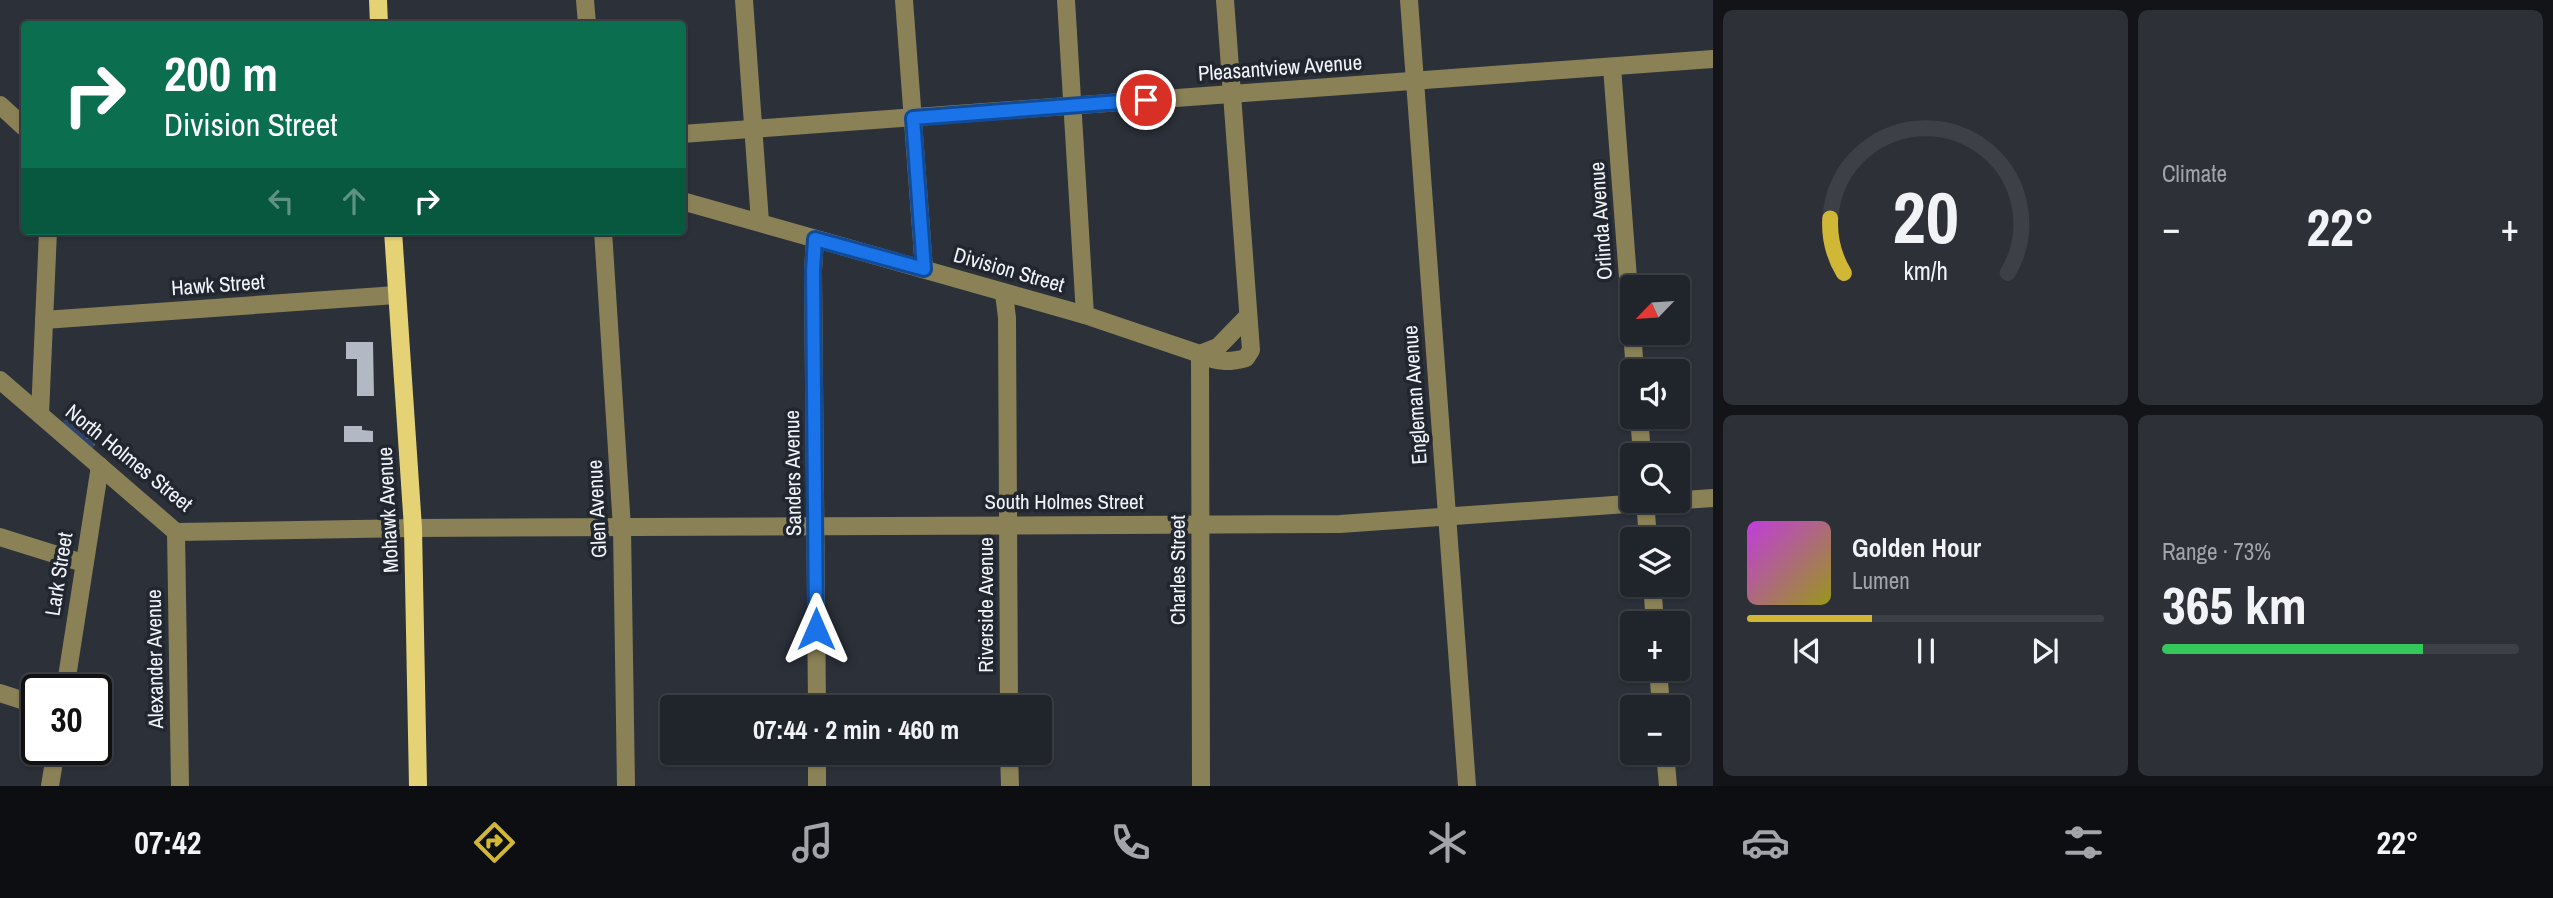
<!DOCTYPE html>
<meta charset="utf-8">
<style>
:root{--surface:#20242b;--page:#2d3037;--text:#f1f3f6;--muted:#a2a4a9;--line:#3d4147;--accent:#d0b736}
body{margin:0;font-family:"Archivo Narrow",sans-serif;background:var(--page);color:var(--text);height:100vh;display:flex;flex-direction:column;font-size:26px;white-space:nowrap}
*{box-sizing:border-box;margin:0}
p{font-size:23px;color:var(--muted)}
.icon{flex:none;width:38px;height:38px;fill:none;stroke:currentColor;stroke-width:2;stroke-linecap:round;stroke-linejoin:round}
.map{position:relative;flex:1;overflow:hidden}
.sheet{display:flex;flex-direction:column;gap:10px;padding:10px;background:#121418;width:840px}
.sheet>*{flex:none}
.guide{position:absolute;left:21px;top:21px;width:665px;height:214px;border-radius:7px;box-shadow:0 2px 5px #0004,0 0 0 2px var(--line);background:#0b6e4f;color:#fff;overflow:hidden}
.needle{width:46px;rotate:245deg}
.tools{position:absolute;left:1620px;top:275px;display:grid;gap:14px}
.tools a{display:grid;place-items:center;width:70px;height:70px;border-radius:7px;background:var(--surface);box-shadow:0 2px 5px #0004,0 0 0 2px var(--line);font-size:35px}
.speed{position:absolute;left:21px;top:674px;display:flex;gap:14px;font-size:35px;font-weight:700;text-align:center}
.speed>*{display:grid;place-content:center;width:91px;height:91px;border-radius:50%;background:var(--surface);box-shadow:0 2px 5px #0004,0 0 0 2px var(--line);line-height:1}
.speed .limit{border:4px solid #111;border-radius:10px;background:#fff;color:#111}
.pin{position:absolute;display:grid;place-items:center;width:60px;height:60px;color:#fff;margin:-30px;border:4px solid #fff;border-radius:50%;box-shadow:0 2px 7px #0007}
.me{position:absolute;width:77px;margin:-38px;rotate:0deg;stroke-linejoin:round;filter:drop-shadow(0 0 5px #0008)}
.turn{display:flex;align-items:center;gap:24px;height:147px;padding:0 28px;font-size:32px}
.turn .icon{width:91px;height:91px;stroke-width:2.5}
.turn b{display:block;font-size:49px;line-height:60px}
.lanes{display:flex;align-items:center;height:66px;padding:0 28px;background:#0003;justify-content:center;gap:35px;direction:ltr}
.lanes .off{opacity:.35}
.big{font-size:52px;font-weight:700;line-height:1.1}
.sheet .card{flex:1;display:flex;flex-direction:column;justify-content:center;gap:10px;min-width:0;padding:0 24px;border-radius:10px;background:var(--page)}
.sheet .dial{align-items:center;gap:0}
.dial svg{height:182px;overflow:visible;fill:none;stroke:var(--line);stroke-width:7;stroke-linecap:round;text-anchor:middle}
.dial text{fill:var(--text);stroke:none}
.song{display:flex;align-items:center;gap:21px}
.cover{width:84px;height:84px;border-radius:10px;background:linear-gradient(135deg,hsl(290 70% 55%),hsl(60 70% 35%))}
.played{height:7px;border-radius:4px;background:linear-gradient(90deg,var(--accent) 35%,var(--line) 35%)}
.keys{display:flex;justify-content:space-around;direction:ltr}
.heat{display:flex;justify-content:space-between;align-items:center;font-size:38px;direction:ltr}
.charge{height:10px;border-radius:5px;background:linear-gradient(90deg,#34c759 73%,var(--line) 0)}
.sheet .tiles{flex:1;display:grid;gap:10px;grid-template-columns:repeat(2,1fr)}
.trip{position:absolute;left:660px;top:695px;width:392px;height:70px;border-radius:7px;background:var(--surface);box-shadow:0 2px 5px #0004,0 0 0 2px var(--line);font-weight:700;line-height:70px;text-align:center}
.tab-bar{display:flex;height:112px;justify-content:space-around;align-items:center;background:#0d0e11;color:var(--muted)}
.tab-bar .icon{width:49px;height:49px}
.tab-bar .on{color:var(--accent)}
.tab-bar b{font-size:32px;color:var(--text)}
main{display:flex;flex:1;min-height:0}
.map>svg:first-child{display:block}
.grass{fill:url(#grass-dots)}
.building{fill:#b2b9c5}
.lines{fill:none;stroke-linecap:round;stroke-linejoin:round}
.minor{stroke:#8a8156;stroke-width:18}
.major{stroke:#e5d275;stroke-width:18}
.route-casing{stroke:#114b97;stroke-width:18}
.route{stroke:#1a73e8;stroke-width:12}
.labels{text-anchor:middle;stroke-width:7;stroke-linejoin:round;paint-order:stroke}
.street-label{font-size:21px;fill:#f1f4fb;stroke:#21262f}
</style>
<main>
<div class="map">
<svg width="1713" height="786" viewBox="0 0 1713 786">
<defs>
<pattern id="grass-dots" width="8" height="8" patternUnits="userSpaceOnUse" patternTransform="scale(1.75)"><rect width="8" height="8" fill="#2f426a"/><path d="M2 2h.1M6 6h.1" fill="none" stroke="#4e5e80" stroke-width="1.8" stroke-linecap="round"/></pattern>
</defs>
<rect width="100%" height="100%" fill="#2b3039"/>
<path class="grass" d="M 67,418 L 90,423 C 96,430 99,442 92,449 L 61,423 Z"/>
<g class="building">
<path d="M 346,342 L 373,342 L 374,396 L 357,396 L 357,359 L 346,359 Z"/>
<path d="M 344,426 L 362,426 L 362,430 L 373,431 L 373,442 L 344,442 Z"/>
</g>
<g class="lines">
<g class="minor">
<path d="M 585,0 L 587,24"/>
<path d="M 744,0 L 760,222"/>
<path d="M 904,0 L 924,269"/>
<path d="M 1066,0 L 1085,315"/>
<path d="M 1409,0 L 1467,786"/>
<path d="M 1612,67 L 1635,371"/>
<path d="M 0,105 L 24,127"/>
<path d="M 682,134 L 1713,59"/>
<path d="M 682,201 L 1085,315 L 1200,354 C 1217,362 1228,363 1246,358 L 1251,350 L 1225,0"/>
<path d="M 603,231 L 622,528 L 626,786"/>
<path d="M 815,239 L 813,271 L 817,707"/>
<path d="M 1004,293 L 1007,318 L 1009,707"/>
<path d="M 44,320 L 396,295"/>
<path d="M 1200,354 L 1201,786"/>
<path d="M 1200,354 L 1218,347 L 1248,316"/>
<path d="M 0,380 L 176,532 L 413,528 L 1340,524 L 1713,498"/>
<path d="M 40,414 L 48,231"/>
<path d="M 1639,416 L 1642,455"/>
<path d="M 1645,500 L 1648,539"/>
<path d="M 176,532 L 180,786"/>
<path d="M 0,537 L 83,563"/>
<path d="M 1652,584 L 1655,623"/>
<path d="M 1658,668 L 1661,707"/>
<path d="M 65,690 L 100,466"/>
<path d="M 0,693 L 37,705"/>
<path d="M 817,752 L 817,786"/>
<path d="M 1009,752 L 1010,786"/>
<path d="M 1665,752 L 1668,786"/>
<path d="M 50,786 L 56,749"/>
</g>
<g class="major">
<path d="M 378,0 L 379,24"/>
<path d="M 393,231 L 413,528 L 418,786"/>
</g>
</g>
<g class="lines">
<g class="route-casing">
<path id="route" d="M 816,629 L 813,271 L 815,239 L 924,269 L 913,118 L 1146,100"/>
</g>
<use href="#route" class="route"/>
</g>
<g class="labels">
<g class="street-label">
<text transform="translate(1280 68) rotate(-4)" y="7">Pleasantview Avenue</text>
<text transform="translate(1601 221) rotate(-94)" y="7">Orlinda Avenue</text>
<text transform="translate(1009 270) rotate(16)" y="7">Division Street</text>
<text transform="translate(218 285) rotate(-4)" y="7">Hawk Street</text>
<text transform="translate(1415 395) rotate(-94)" y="7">Engleman Avenue</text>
<text transform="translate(129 458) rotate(39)" y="7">North Holmes Street</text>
<text transform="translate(793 473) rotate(-91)" y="7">Sanders Avenue</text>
<text x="1064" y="509">South Holmes Street</text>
<text transform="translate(597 509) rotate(-93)" y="7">Glen Avenue</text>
<text transform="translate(388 510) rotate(-93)" y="7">Mohawk Avenue</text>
<text transform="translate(1178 570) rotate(-90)" y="7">Charles Street</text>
<text transform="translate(59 574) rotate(-81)" y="7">Lark Street</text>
<text transform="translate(986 605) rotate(-90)" y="7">Riverside Avenue</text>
<text transform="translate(155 659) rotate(-91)" y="7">Alexander Avenue</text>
</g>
</g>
</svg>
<div class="tools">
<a><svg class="needle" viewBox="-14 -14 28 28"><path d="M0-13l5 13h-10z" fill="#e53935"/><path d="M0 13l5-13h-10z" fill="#a2a4a9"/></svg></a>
<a><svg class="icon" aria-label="sound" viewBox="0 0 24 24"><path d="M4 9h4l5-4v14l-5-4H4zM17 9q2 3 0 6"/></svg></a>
<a><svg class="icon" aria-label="search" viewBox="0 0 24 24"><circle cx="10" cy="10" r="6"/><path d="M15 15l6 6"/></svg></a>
<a><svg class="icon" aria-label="layers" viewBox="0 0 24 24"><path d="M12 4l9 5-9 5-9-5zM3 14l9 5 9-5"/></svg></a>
<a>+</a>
<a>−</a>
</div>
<div class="speed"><div class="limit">30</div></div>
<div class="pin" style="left:1146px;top:100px;background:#d93025"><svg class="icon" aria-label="arrive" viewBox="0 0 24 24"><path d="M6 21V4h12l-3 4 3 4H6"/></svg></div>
<svg class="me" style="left:816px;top:629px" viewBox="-20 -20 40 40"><path d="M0-17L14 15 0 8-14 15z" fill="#1a73e8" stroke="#fff" stroke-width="4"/></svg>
<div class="trip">07:44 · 2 min · 460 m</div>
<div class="guide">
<div class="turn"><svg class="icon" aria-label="right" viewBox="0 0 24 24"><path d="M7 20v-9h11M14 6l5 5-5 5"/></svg><div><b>200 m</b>Division Street</div></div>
<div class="lanes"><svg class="icon off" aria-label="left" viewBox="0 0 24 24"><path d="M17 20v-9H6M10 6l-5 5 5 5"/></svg><svg class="icon off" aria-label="ahead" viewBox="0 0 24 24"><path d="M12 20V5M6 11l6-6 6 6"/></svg><svg class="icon" aria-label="right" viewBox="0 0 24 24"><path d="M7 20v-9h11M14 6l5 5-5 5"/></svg></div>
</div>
</div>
<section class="sheet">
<div class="tiles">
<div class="card dial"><svg viewBox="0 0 100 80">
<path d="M14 69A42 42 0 1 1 86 69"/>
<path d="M14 69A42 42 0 0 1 8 45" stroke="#d0b736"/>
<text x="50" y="56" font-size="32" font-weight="700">20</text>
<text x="50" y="72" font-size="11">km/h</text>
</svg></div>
<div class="card"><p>Climate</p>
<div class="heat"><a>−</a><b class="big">22°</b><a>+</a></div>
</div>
<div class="card">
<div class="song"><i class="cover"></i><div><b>Golden Hour</b><p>Lumen</p></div></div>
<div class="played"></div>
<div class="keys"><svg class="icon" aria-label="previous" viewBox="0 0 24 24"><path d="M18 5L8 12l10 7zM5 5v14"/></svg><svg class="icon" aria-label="pause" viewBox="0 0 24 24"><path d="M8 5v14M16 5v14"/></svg><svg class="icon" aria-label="next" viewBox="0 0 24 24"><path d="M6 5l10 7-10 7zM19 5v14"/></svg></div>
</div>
<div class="card"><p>Range · 73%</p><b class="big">365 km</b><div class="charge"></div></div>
</div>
</section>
</main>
<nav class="tab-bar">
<b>07:42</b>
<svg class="icon on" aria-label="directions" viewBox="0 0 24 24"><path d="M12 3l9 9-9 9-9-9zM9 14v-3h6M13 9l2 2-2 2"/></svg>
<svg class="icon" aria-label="music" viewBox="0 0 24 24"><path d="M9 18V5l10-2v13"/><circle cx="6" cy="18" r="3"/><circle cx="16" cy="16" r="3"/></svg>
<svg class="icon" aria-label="phone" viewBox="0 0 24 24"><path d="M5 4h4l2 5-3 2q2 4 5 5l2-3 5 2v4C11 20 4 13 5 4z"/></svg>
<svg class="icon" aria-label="climate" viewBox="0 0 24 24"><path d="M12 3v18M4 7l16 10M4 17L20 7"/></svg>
<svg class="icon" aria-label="car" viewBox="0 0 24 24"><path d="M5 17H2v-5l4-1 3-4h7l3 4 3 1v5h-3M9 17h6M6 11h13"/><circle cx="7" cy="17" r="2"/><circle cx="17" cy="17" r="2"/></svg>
<svg class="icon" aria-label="filters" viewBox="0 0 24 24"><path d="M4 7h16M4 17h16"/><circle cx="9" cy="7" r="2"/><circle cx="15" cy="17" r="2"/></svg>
<b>22°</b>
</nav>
